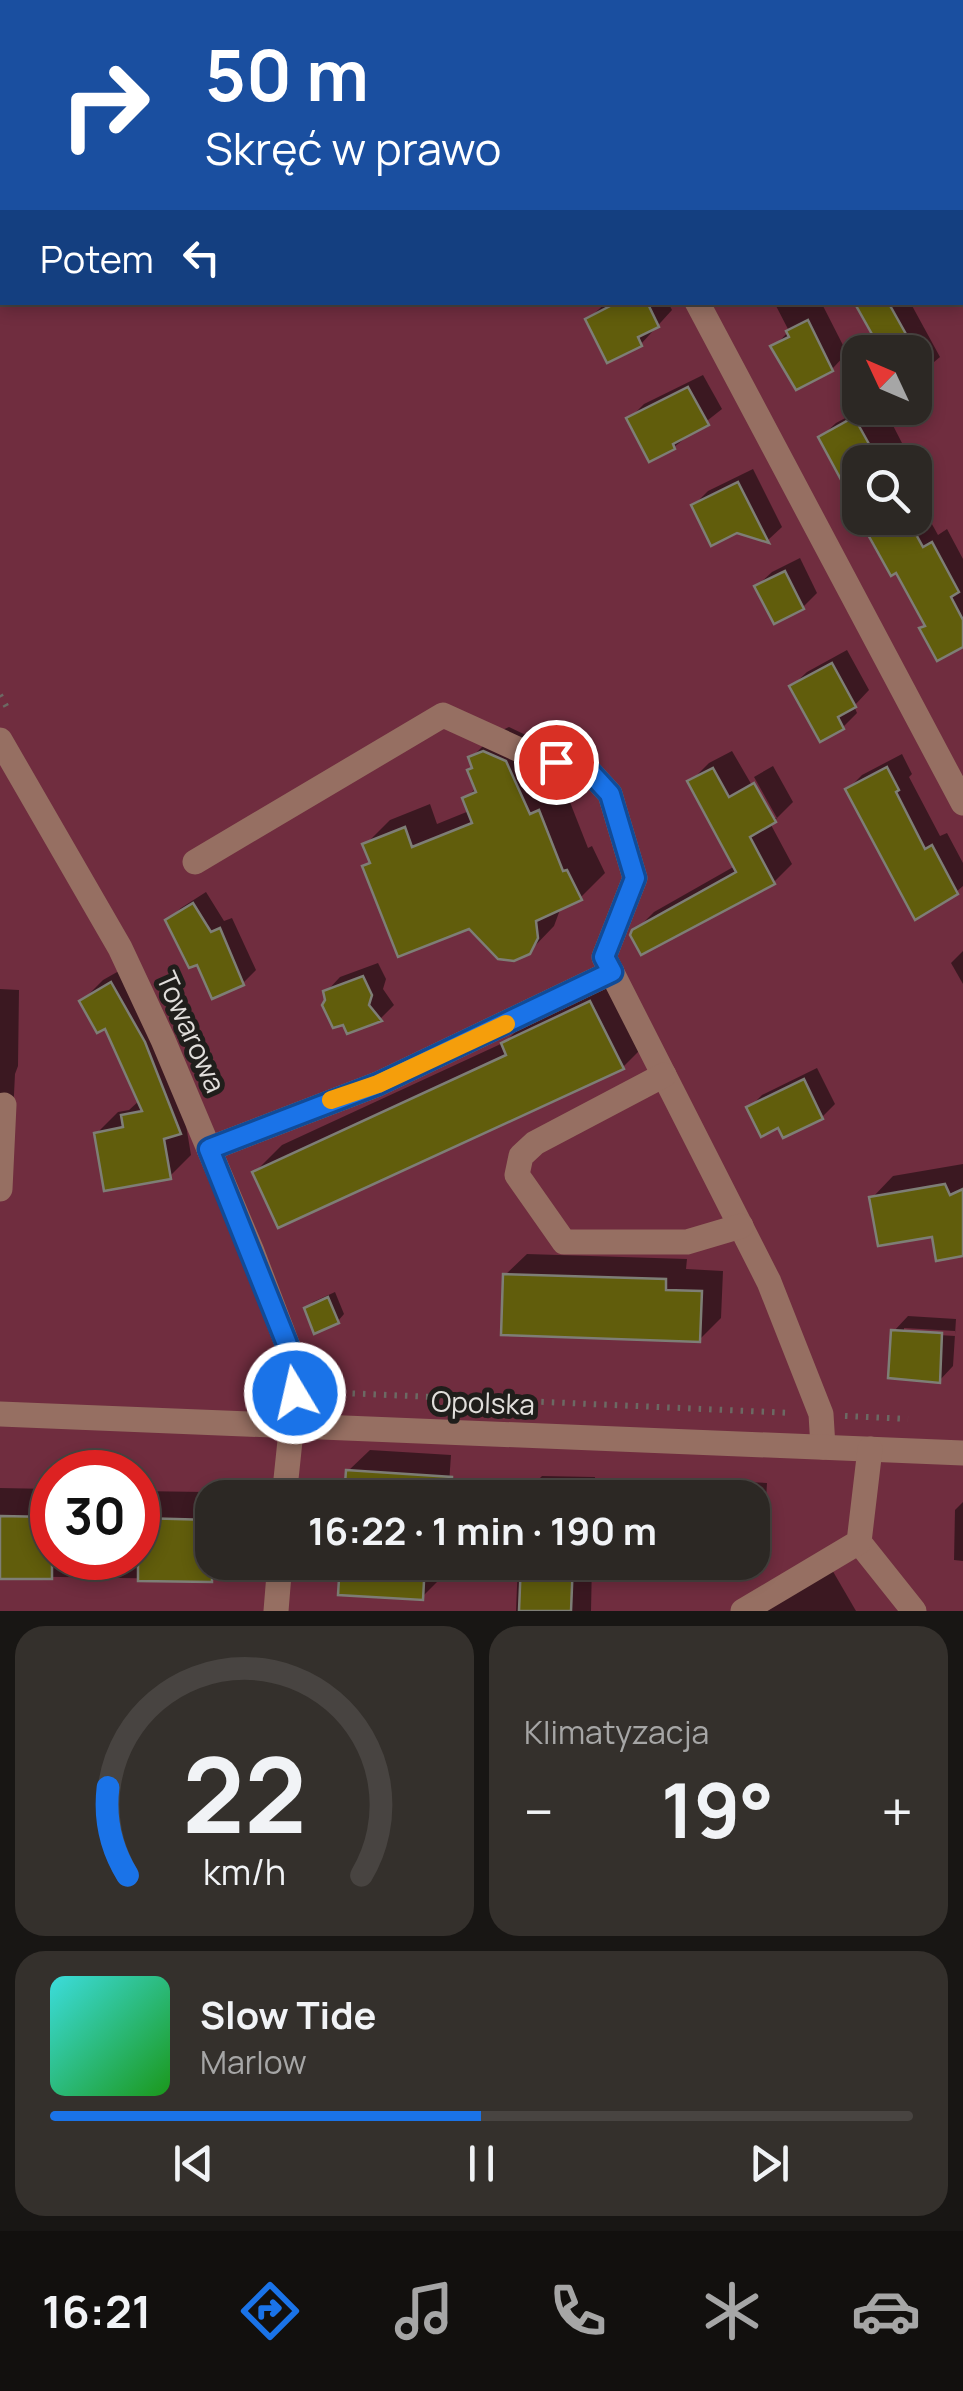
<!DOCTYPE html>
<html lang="pl">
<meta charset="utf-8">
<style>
:root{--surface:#2c2824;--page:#34302c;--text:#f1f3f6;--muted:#a6a6a6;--line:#484441;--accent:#1a73e8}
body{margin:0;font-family:Manrope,sans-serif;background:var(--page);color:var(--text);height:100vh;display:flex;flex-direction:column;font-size:38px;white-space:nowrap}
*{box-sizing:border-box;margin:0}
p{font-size:32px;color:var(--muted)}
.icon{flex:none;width:55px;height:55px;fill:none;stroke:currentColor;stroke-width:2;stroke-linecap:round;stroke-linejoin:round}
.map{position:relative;height:1611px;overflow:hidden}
.drawer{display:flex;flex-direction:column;gap:15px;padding:15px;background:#181614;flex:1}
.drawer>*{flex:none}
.guide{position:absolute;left:0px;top:0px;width:965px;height:305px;box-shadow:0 5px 15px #0003,0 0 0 2px var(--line);background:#1a4fa0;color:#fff;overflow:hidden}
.needle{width:65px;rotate:314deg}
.buttons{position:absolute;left:842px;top:335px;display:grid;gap:20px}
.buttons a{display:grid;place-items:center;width:90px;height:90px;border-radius:20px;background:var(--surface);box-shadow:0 5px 15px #0003,0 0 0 2px var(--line);font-size:50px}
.speed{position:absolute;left:30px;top:1450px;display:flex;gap:20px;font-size:50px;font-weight:700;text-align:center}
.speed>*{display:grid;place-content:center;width:130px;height:130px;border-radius:50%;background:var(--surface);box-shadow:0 5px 15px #0003,0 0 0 2px var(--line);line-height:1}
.speed .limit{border:15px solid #d22;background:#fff;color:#111}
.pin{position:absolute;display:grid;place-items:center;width:85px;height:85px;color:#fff;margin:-42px;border:5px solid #fff;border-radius:50%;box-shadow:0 2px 10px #0007}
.me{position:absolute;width:110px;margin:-55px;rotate:351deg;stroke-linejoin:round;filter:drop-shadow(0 0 8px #0008)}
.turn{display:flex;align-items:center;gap:35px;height:210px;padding:0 40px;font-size:45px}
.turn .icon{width:130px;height:130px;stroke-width:2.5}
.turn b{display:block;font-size:70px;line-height:85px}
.then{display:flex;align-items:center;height:95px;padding:0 40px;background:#0003;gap:20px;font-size:38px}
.big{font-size:75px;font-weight:700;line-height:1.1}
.drawer .widget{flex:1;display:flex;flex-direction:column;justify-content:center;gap:15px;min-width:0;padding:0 35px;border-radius:30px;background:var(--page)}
.drawer .dial{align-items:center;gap:0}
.dial svg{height:260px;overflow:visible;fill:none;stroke:var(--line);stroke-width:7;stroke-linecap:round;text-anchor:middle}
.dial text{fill:var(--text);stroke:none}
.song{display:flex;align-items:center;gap:30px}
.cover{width:120px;height:120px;border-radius:15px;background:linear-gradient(135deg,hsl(180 70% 55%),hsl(120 70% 35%))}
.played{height:10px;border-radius:5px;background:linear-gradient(90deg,var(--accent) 50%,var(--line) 50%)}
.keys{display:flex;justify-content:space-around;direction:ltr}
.heat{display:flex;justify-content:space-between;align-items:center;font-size:55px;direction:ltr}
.drawer .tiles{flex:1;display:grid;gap:15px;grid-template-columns:1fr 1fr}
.widget:last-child{grid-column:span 2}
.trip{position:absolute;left:195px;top:1480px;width:575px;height:100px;border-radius:30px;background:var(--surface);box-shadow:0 5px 15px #0003,0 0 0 2px var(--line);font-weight:700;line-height:100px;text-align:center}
.tabs{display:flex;height:160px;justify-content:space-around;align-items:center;background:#12100e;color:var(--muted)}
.tabs .icon{width:70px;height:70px}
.tabs .current{color:var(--accent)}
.tabs b{font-size:45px;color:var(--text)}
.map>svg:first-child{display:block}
.green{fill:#702d3f;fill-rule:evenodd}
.shadow{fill:#0007;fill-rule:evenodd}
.building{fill:#615d0c;stroke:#7e7e76;stroke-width:2.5}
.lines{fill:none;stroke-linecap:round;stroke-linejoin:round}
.path{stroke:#6c6963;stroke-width:6;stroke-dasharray:2.5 8;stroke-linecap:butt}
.minor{stroke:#966f62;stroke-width:25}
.route-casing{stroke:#114b97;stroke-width:25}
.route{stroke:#1a73e8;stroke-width:18}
.slow{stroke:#f59e0b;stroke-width:18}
.labels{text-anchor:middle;stroke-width:10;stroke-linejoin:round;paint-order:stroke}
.street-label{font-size:28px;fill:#e1dedb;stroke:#201e1b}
</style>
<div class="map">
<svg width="963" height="1611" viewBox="0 0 963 1611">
<rect width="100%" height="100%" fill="#3a3630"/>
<path class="green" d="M 0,0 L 963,0 L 963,1611 L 0,1611 ZM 2,2 L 962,2 L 962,302 L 2,302 ZM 860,352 L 915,352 L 915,408 L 860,408 ZM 860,462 L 915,462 L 915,518 L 860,518 ZM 52,1472 L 138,1472 L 138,1558 L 52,1558 ZM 212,1498 L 752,1498 L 752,1562 L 212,1562 Z"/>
<g class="shadow">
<path d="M 741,0 L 833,0 L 739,2 Z"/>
<path d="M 607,302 L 668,302 L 672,310 L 641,344 L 588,319 Z"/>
<path d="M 774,302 L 821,302 L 847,353 L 833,368 L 797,387 L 774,347 L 789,331 Z"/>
<path d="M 857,302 L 910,302 L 940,357 L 915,378 L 915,352 L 885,352 Z"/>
<path d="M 703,375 L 722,409 L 674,447 L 629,419 L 644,404 Z"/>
<path d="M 864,408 L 884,408 L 902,443 L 878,462 L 860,462 L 860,472 L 821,437 L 836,423 Z"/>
<path d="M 753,469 L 782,527 L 768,540 L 737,530 L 694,505 L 708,491 Z"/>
<path d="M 918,499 L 938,535 L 947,529 L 963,559 L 963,644 L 922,629 L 927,624 L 897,570 L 869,531 L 882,518 L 915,518 L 915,501 Z"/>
<path d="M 800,558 L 817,593 L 803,607 L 757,586 L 772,572 Z"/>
<path d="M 847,650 L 869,690 L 854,706 L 857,713 L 843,727 L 792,686 L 807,672 Z"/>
<path d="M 509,727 L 530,737 L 555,791 L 564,787 L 588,848 L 592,846 L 605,873 L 580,898 L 561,907 L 554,926 L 529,952 L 470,926 L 365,867 L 371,860 L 365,845 L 390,820 L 430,804 L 437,824 L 469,811 L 465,799 L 477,787 L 471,758 L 496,733 Z"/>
<path d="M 732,751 L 771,818 L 777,818 L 754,777 L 773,766 L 793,802 L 775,820 L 770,823 L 792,864 L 774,882 L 634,932 L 654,912 L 735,866 L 690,782 L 709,763 Z"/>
<path d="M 902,754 L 912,774 L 909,777 L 940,836 L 947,833 L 963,863 L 963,886 L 956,892 L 848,789 L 862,775 Z"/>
<path d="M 206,892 L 224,921 L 232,918 L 256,970 L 243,983 L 213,996 L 198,961 L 168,920 L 181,908 Z"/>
<path d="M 963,951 L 963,984 L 951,963 Z"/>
<path d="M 133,963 L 186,1125 L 191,1155 L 170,1176 L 96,1134 L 118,1112 L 129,1110 L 140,1100 L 107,1026 L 82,1001 L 103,980 Z"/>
<path d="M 378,963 L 386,979 L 383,989 L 394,1005 L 380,1019 L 326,992 L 340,977 Z"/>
<path d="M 617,976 L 650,1040 L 623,1067 L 255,1172 L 282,1145 L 505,1042 L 531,1017 Z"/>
<path d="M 0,989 L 19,990 L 18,1066 L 15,1074 L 11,1156 L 0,1167 Z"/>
<path d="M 817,1068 L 835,1104 L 822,1117 L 784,1135 L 779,1125 L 750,1107 L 762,1095 Z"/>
<path d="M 963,1164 L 963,1216 L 872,1198 L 893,1176 Z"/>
<path d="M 527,1254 L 687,1259 L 686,1269 L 723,1271 L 721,1318 L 699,1340 L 505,1275 Z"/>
<path d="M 335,1292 L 344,1314 L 338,1321 L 307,1308 L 313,1302 Z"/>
<path d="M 908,1316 L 956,1319 L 953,1366 L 939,1381 L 894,1331 ZM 904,1328 L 955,1331 L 955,1336 L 904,1333 Z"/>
<path d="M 370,1450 L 451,1455 L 448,1498 L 348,1471 Z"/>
<path d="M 542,1476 L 595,1477 L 594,1498 L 520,1498 Z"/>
<path d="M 673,1479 L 767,1483 L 764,1536 L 752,1547 L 752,1498 L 654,1498 Z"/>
<path d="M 0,1488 L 52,1489 L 52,1558 L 138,1558 L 138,1491 L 271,1493 L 271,1498 L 212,1498 L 212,1562 L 259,1562 L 242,1580 L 0,1576 Z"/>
<path d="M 963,1502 L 963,1561 L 954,1560 L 955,1510 Z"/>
<path d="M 343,1562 L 444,1562 L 443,1576 L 422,1597 Z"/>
<path d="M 518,1562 L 592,1562 L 591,1611 L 516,1611 Z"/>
<path d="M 831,1568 L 856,1611 L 757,1611 Z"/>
</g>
<g class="building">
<path d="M 618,302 L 647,302 L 659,327 L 638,337 L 642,346 L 607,363 L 585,319 Z"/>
<path d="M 854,302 L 888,302 L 916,352 L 882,352 Z"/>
<path d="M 808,320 L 833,371 L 796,390 L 770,346 L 789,337 L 786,331 Z"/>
<path d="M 688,387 L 709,425 L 673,444 L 675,449 L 649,462 L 626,418 Z"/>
<path d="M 854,417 L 879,462 L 860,462 L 860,515 L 818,437 Z"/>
<path d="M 738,482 L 769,543 L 737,533 L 711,546 L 691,505 Z"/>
<path d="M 892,518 L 907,518 L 923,547 L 932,542 L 959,592 L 951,597 L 963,620 L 963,647 L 937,661 L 919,628 L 925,626 L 896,573 L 891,576 L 866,531 Z"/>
<path d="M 785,571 L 804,609 L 774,624 L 754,586 Z"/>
<path d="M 832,663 L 856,707 L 838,717 L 844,729 L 820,742 L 789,686 Z"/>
<path d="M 483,751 L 506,761 L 530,814 L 539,810 L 563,871 L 567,870 L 582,900 L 536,921 L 538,938 L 530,954 L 514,961 L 498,959 L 469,929 L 398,957 L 362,866 L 370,863 L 362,844 L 405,827 L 412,847 L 472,823 L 462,798 L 476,792 L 467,770 L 472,768 L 468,757 Z"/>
<path d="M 887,767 L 899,790 L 896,792 L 925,849 L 932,845 L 958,894 L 915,920 L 845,789 Z"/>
<path d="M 713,768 L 729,797 L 754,783 L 776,822 L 750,837 L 775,884 L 641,955 L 630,935 L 632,930 L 736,872 L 687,781 Z"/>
<path d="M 193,903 L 211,932 L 220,928 L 244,985 L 212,999 L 197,965 L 189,968 L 165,920 Z"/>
<path d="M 363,976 L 372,995 L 369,1005 L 382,1021 L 347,1034 L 343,1025 L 333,1028 L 322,1005 L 325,1000 L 323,991 Z"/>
<path d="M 111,982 L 145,1042 L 181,1134 L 164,1139 L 171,1179 L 104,1191 L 94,1133 L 123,1127 L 121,1115 L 142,1111 L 105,1029 L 97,1033 L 79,1001 Z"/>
<path d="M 590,1001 L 624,1069 L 278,1228 L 252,1172 L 506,1055 L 501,1043 Z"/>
<path d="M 804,1079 L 823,1119 L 783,1138 L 778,1128 L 761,1137 L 746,1107 Z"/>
<path d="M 945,1184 L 950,1195 L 963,1189 L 963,1256 L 936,1261 L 932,1237 L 878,1246 L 869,1197 Z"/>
<path d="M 503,1274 L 666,1279 L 666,1290 L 702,1291 L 700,1342 L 501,1335 Z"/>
<path d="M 328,1297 L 339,1323 L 314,1334 L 304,1308 Z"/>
<path d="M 891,1330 L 942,1333 L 940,1383 L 888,1378 Z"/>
<path d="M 346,1470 L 452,1477 L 451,1498 L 344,1498 Z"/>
<path d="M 0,1516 L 52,1517 L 52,1579 L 0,1579 Z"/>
<path d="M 138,1518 L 212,1520 L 212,1582 L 138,1581 Z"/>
<path d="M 340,1562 L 425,1562 L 423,1600 L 338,1595 Z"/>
<path d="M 521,1562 L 573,1562 L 571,1611 L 519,1611 Z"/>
</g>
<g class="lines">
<g class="path">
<path d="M 0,695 L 10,713"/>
<path d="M 321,1392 L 793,1413"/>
<path d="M 845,1416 L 908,1419"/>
</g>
<g class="minor">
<path d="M 540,0 L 541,2"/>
<path d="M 697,302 L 963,803"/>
<path d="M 0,740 L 120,948 L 163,1040 L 251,1249 L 289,1349 L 295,1393 L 284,1498"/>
<path d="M 195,862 L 443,715 L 524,752 L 589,771 L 610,794 L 635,878 L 604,957 L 769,1282 L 821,1414 L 823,1447"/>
<path d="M 664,1075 L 535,1143 L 521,1156 L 517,1175 L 564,1242 L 687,1242 L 741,1226"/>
<path d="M 209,1149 L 378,1084 L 612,972"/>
<path d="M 0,1189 L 4,1105"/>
<path d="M 0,1414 L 963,1453"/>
<path d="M 859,1542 L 914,1611"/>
<path d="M 276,1611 L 280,1562"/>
<path d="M 743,1611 L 859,1542 L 870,1449"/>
</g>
</g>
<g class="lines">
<g class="route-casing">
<path id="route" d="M 295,1393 L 289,1349 L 209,1149 L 378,1084 L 612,972 L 604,957 L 635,878 L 610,794 L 589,771 L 556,762"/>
</g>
<use href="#route" class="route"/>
<path class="slow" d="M 331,1100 L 378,1084 L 506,1024"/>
</g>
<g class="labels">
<g class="street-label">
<text transform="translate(191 1032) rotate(66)" y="10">Towarowa</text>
<text transform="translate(483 1403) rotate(2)" y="10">Opolska</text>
</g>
</g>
</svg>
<div class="buttons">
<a><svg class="needle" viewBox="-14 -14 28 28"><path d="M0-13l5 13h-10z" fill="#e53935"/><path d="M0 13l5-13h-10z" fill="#a6a6a6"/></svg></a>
<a><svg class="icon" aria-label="search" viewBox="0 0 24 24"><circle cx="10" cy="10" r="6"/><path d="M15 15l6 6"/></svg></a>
</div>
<div class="speed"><div class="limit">30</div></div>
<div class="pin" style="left:556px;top:762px;background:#d93025"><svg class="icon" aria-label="arrive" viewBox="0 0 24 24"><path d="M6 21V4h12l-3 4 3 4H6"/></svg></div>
<svg class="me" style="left:295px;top:1393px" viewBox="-20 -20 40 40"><circle r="17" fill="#1a73e8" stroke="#fff" stroke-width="3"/><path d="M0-11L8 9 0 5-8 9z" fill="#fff"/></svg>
<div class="trip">16:22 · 1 min · 190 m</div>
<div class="guide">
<div class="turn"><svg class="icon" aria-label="right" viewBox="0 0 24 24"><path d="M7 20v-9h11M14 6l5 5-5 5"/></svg><div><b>50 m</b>Skręć w prawo</div></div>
<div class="then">Potem<svg class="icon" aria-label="left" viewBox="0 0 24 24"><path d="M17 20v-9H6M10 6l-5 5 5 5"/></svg></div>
</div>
</div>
<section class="drawer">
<div class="tiles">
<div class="widget dial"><svg viewBox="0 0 100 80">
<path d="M14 69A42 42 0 1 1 86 69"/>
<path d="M14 69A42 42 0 0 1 8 42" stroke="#1a73e8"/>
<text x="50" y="56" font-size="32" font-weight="700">22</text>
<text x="50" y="72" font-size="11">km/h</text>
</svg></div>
<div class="widget"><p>Klimatyzacja</p>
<div class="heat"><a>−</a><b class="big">19°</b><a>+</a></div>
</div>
<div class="widget">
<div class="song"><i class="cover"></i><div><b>Slow Tide</b><p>Marlow</p></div></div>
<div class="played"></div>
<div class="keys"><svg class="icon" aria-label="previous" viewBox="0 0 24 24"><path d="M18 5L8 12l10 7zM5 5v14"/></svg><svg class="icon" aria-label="pause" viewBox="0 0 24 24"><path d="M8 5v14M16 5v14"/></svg><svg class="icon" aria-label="next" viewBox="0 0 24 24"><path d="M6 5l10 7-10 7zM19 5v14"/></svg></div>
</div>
</div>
</section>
<nav class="tabs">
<b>16:21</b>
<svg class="icon current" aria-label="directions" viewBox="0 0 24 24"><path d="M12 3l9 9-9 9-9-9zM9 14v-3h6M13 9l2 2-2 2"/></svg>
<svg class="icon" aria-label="music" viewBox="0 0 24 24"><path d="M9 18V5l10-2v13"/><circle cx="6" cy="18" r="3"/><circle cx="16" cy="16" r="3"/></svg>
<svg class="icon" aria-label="phone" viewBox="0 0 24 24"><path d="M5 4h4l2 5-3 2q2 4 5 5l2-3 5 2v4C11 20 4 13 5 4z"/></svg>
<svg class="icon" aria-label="climate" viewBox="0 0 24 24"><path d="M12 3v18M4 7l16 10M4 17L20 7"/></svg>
<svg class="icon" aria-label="car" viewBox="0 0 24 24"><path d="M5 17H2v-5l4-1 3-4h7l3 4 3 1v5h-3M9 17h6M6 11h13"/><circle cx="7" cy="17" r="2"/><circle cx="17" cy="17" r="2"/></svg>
</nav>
